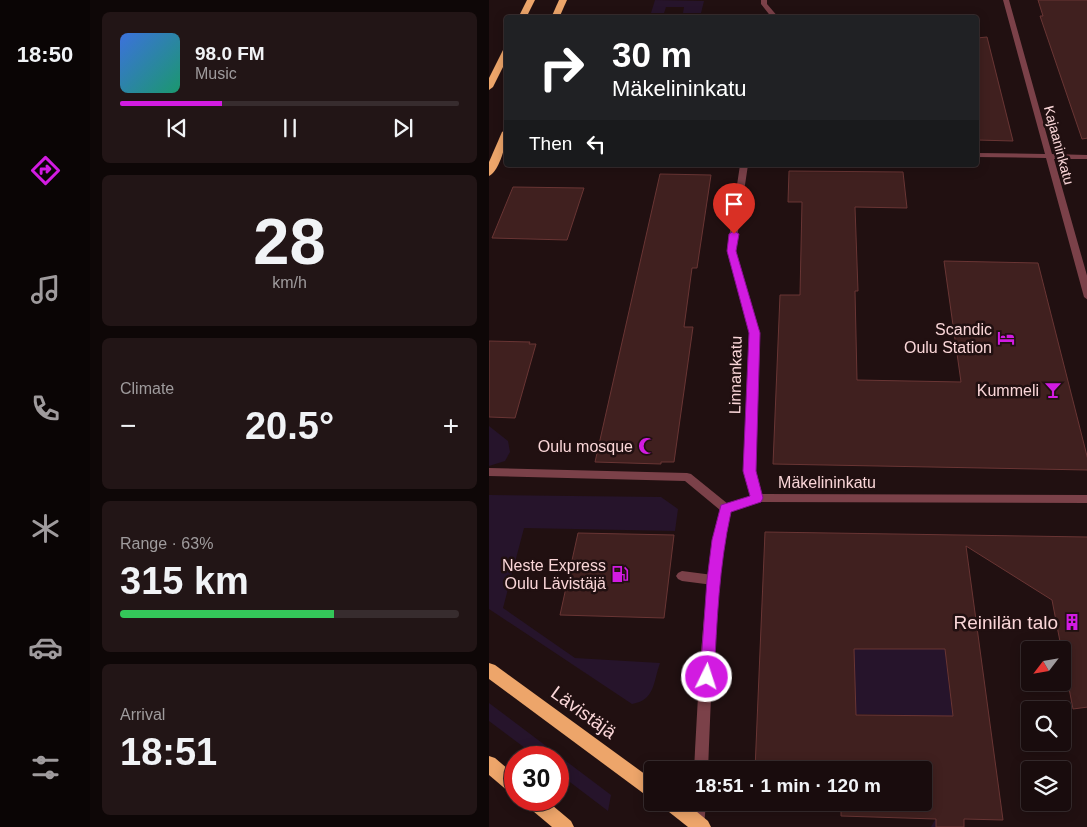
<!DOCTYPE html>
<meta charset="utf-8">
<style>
:root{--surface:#190c0d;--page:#221516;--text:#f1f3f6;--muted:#9f9b9d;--line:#372c2e;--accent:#d21be1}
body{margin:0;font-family:Arial,sans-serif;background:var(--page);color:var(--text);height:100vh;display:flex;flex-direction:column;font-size:19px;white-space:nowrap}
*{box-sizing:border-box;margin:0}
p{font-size:16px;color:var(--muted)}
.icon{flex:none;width:28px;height:28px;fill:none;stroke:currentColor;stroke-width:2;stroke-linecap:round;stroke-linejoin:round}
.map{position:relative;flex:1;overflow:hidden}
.sheet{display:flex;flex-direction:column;gap:12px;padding:12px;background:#0e0707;width:399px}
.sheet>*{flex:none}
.banner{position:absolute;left:15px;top:15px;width:475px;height:152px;border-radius:5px;box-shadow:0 2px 12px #0003,0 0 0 1px var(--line);background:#202124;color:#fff;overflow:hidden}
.needle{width:32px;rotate:239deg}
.controls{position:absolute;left:532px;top:641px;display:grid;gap:10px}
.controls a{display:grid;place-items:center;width:50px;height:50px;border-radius:5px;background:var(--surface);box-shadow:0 2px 12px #0003,0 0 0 1px var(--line);font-size:25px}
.speed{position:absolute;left:15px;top:746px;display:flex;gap:10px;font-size:25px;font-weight:700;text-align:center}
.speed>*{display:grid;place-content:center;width:65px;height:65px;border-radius:50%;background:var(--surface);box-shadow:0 2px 12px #0003,0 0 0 1px var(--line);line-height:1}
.speed .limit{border:8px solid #d22;background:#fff;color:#111}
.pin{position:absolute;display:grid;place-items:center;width:42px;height:42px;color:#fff;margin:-51px -21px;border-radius:50% 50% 50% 0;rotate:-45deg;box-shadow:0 0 5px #0007}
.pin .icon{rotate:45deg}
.me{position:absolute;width:55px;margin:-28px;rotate:4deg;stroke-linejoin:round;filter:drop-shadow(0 0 4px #0008)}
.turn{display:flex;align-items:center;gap:18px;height:105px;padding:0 25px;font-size:22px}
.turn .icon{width:65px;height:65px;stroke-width:2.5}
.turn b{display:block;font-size:35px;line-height:42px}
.then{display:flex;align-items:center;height:48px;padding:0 25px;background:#0003;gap:10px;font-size:19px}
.big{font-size:38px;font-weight:700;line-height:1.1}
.sheet .tile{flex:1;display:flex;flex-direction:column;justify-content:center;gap:8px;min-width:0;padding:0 18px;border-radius:8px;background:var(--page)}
.sheet .dial{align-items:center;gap:0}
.dial b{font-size:65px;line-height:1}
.song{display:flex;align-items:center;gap:15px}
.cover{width:60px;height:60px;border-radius:8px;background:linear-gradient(135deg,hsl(220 70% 55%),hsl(160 70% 35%))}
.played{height:5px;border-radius:2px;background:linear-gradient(90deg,var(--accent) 30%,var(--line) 30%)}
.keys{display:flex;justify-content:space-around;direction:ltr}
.heat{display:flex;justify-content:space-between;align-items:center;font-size:28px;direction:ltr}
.charge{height:8px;border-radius:4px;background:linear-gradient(90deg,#34c759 63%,var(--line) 0)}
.trip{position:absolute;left:155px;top:761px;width:288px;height:50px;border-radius:5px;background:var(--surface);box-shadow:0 2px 12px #0003,0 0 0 1px var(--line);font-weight:700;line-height:50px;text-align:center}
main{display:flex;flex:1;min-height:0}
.dock{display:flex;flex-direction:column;width:90px;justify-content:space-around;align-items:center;background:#0a0505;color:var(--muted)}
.dock .icon{width:35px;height:35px}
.dock .selected{color:var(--accent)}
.dock b{font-size:22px;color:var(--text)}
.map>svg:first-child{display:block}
.green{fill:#26142b}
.building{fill:#40201f;stroke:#693534;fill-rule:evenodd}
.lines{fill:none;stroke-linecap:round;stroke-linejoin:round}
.lane{fill:#7b4149;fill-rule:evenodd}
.street{fill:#7b4149;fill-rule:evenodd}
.primary{fill:#eda56a;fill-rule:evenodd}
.route{fill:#d21be1;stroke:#881292}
.labels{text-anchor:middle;stroke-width:5;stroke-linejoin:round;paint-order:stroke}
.far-street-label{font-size:14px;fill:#fad6d8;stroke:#211011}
.poi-label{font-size:16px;fill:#fad6d8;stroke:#211011;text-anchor:end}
.street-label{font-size:16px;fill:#fad6d8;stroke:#211011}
.near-poi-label{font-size:19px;fill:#fad6d8;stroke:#211011;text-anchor:end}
.near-street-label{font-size:19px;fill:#fad6d8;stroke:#211011}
</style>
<main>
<nav class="dock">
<b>18:50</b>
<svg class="icon selected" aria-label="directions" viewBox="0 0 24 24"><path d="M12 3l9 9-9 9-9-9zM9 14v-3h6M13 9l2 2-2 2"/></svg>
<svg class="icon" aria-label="music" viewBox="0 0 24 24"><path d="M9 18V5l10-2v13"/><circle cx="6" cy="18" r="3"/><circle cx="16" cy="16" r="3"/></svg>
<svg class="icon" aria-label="phone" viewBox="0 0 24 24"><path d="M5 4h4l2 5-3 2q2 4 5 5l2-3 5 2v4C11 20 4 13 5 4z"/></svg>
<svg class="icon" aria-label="climate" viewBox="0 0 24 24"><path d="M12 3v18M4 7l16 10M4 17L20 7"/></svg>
<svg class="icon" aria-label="car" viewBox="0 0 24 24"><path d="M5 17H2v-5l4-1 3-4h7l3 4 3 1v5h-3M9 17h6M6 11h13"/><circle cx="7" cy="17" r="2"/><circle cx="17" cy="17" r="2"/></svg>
<svg class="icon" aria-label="filters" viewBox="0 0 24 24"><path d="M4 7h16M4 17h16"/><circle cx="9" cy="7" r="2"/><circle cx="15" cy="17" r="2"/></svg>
</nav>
<section class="sheet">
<div class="tile">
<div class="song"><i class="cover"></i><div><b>98.0 FM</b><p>Music</p></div></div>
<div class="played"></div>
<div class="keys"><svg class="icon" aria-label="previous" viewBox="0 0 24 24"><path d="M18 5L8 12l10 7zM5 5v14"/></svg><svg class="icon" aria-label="pause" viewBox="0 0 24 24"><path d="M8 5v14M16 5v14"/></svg><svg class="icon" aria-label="next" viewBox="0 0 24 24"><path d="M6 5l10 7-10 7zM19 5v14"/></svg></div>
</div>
<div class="tile dial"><b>28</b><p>km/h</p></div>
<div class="tile"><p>Climate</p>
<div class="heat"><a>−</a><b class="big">20.5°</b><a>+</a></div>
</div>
<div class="tile"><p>Range · 63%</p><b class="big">315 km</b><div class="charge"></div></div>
<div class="tile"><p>Arrival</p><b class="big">18:51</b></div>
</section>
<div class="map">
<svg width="599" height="827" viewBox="0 0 599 827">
<rect width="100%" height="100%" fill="#211011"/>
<g class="green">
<path d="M 166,0 L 215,1 L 212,13 L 194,13 L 195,7 L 177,7 L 175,13 L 162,13 Z"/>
<path d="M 0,426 L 19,441 L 21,452 L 16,461 L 0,466 Z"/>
<path d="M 0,495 L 172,497 L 189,509 L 186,531 L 35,528 L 14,608 L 86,658 L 171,663 C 164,683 166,700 143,704 L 0,609 Z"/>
<path d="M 365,648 L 456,649 L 475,819 L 447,819 L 447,827 L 442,827 L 447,818 L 440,740 L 418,739 L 416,715 L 357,714 Z"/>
<path d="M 0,703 L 122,795 L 119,811 L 69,773 L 69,758 L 48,757 L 0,721 Z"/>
</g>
<g class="building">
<path d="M 549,0 L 599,0 L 599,138 L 593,139 L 551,16 L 554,16 Z"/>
<path d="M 498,37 L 524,141 L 488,140 L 488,38 Z"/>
<path d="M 300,171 L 414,172 L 418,208 L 366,207 L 369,291 L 366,291 L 368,380 L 472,382 L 455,261 L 549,263 L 599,460 L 599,470 L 284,464 L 291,295 L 311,295 L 313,202 L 299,202 Z"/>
<path d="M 171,174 L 222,175 L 208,268 L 203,268 L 195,327 L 204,327 L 185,462 L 172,462 L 172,464 L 106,462 Z"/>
<path d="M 24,187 L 95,188 L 78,240 L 3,238 Z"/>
<path d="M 0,341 L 41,342 L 40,344 L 47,344 L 26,418 L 0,417 Z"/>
<path d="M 276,532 L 599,537 L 599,707 L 584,709 L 563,600 L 477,546 L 514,820 L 475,819 L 475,827 L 447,827 L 447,819 L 352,816 L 352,802 L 434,802 L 434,770 L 266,770 ZM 365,649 L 456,649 L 464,716 L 367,715 Z"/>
<path d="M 89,533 L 185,535 L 175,618 L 71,615 Z"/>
</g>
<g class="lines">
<path class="lane" d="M 193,571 L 224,575 L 228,577 L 230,580 L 228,583 L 224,585 L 193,581 L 189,579 L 187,576 L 189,573 Z"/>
<g class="street">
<path d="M 272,0 L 278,0 L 278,4 L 290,18 L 283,18 L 272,4 Z"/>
<path d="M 514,0 L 520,0 L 563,154 L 599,155 L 599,159 L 565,159 L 599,279 L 599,300 L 595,297 L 557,158 L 488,157 L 488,153 L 556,154 Z"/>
<path d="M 251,165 L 259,165 L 246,251 L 271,333 L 265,471 L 272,494 L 599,495 L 599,503 L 268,502 L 242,512 C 224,597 223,683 219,770 L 205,770 C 210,683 213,596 231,510 L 196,481 L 0,476 L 0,468 L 198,473 L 202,474 L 239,504 L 262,496 L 255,471 L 261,333 L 238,251 Z"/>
<path d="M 203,802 L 217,802 L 215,827 L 203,827 Z"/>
</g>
<g class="primary">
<path d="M 38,0 L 46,0 L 37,18 L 29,18 Z"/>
<path d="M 70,0 L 78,0 L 70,18 L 62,18 Z"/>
<path d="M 15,48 L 18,48 L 18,59 L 4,87 L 0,90 L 0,78 Z"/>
<path d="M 18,129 C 18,141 11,171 0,176 L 0,162 L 13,132 Z"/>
<path d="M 0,663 L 6,665 L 164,780 L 164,798 L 158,796 L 0,679 Z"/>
<path d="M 0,756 L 6,758 L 26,775 L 26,794 L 20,792 L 0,775 Z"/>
<path d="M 35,800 L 57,800 L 82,821 L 85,827 L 63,827 L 38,806 Z"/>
<path d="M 173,802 L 196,802 L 219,821 L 222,827 L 199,827 L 175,808 Z"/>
</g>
</g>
<path class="route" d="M 245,231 L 250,234 L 247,251 L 271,333 L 267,471 L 274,498 L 272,502 L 242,512 C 230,566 228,621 225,677 L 223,681 L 218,683 L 213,681 L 211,677 L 218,580 L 223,540 L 232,505 L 261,496 L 254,471 L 260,333 L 238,251 L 240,234 Z"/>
<defs>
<g id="hotel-bare" transform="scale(1.35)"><path d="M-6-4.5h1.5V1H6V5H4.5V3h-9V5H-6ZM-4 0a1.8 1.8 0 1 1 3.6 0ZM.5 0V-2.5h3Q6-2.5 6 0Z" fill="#d21be1" stroke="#211011" stroke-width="2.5" paint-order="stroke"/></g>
<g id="bar-bare" transform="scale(1.35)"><path d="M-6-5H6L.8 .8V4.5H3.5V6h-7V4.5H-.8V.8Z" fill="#d21be1" stroke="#211011" stroke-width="2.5" paint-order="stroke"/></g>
<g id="mosque-bare" transform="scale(1.35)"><path d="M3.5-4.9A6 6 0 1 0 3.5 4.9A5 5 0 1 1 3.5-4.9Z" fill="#d21be1" stroke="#211011" stroke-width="2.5" paint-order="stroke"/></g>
<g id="fuel-bare" transform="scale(1.35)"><path d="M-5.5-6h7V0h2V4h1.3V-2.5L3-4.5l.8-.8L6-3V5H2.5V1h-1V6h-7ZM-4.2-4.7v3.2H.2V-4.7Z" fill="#d21be1" stroke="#211011" stroke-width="2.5" paint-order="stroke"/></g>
<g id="building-bare" transform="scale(1.35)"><path d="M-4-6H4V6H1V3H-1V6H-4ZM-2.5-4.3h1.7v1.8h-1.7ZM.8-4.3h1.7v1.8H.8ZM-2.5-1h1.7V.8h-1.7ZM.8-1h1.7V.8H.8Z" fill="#d21be1" stroke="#211011" stroke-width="2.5" paint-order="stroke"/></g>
</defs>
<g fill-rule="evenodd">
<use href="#hotel-bare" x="517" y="338"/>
<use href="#bar-bare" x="564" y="390"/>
<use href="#mosque-bare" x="158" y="446"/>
<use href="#fuel-bare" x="131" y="574"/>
<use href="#building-bare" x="583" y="622"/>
</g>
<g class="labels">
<g class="far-street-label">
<text transform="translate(570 145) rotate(75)" y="5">Kajaaninkatu</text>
</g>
<g class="poi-label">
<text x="503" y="335">Scandic<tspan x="503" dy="18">Oulu Station</tspan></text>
<text x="550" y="396">Kummeli</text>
<text x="144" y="452">Oulu mosque</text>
<text x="117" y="571">Neste Express<tspan x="117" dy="18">Oulu Lävistäjä</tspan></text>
</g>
<g class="street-label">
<text transform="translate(246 375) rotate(-89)" y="6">Linnankatu</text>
<text x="338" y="488">Mäkelininkatu</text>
</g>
<g class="near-poi-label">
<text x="569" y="629">Reinilän talo</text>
</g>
<g class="near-street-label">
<text transform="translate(95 712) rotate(36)" y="7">Lävistäjä</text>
</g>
</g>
</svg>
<div class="controls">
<a><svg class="needle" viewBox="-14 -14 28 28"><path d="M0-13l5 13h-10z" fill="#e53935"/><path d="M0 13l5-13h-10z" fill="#9f9b9d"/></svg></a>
<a><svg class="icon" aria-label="search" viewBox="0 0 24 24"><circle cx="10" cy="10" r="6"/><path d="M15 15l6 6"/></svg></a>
<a><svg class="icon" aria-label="layers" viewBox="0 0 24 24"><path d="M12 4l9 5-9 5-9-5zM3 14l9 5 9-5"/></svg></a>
</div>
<div class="speed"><div class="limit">30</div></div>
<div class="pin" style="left:245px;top:234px;background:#d93025"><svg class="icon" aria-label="arrive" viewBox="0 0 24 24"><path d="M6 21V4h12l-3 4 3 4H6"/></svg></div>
<svg class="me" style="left:218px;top:677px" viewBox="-20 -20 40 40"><circle r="17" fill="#d21be1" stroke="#fff" stroke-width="3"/><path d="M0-11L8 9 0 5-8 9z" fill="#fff"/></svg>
<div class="trip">18:51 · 1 min · 120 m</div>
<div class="banner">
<div class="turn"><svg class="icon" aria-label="right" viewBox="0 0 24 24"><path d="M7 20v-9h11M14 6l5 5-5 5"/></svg><div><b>30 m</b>Mäkelininkatu</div></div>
<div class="then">Then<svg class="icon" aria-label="left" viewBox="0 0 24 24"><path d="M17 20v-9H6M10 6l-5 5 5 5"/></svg></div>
</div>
</div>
</main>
